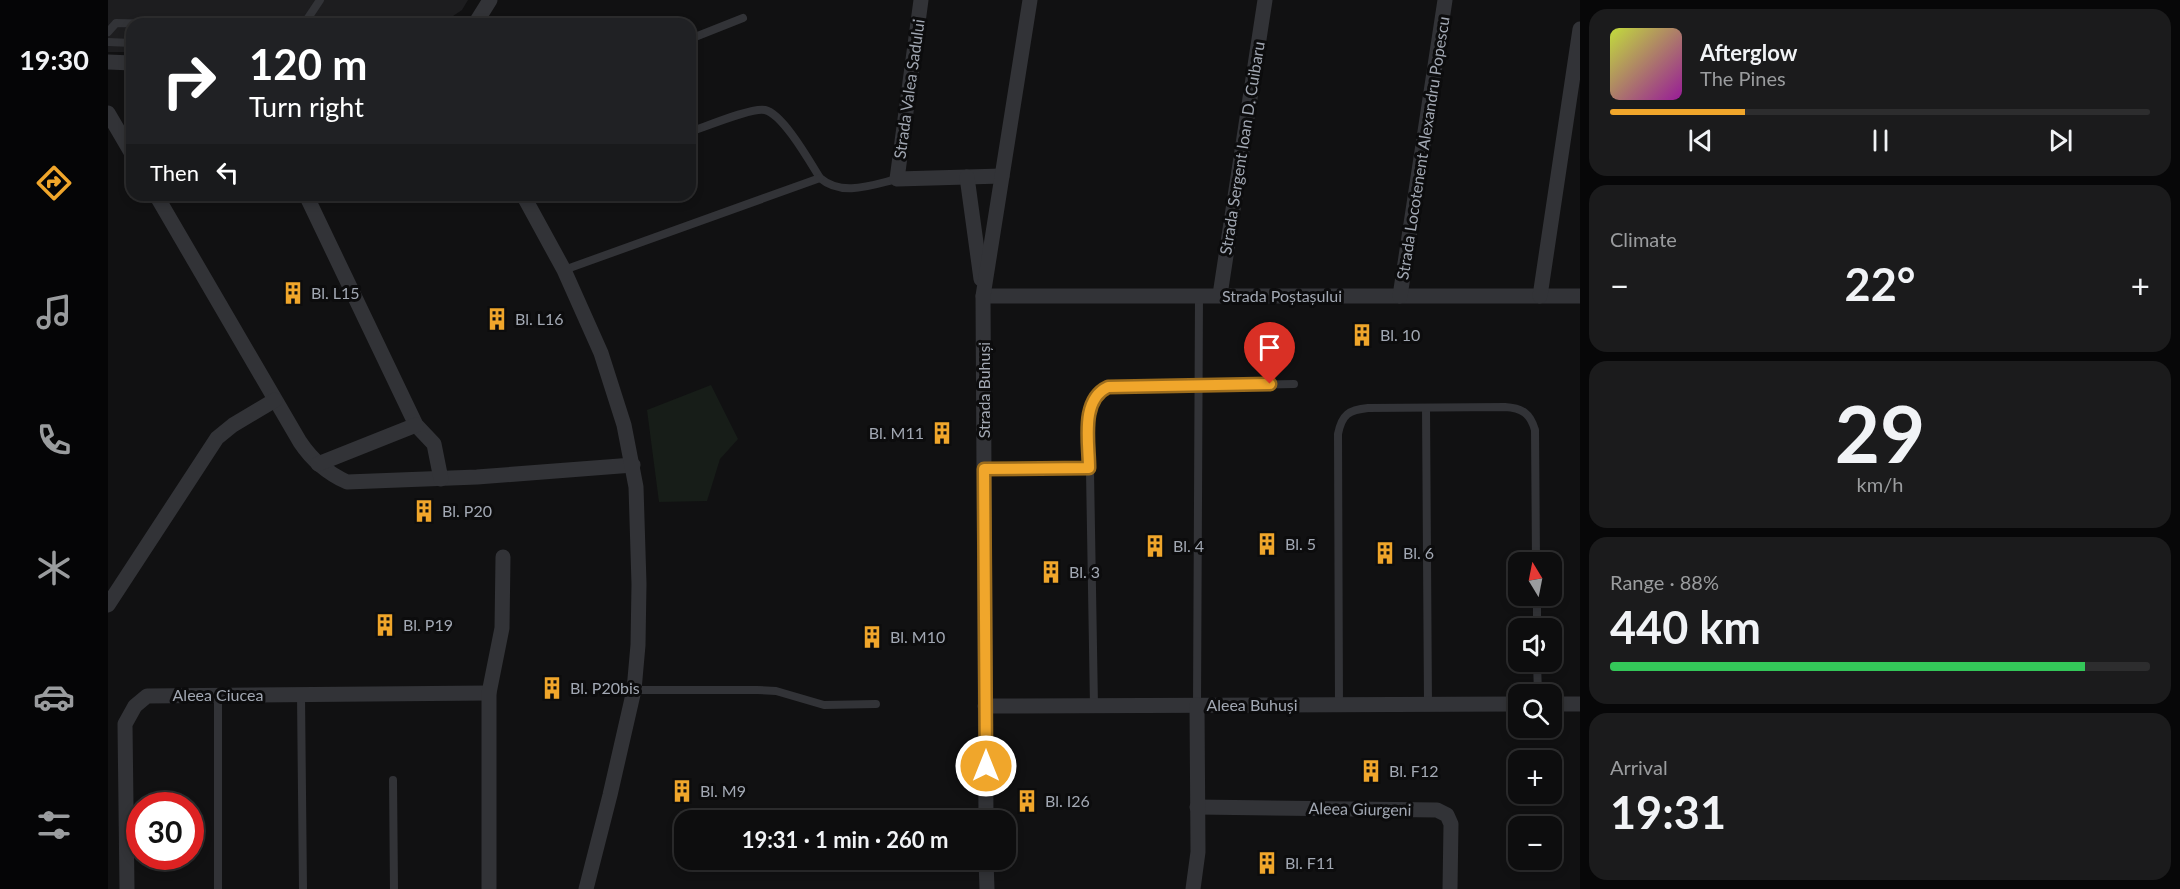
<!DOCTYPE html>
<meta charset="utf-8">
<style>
:root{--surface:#0d0d0e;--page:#1b1b1c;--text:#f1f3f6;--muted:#9a9c9e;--line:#2d2d2e;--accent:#f0a62b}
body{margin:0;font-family:Lato,sans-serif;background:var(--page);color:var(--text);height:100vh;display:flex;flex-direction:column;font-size:22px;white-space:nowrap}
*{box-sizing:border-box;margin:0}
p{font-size:20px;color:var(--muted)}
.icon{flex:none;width:33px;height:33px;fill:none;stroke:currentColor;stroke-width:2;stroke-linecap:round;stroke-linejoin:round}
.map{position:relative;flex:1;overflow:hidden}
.side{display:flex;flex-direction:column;gap:9px;padding:9px;background:#070708;width:600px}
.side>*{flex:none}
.banner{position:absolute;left:18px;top:18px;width:570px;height:183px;border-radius:18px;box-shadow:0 3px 9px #0003,0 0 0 2px var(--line);background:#202124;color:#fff;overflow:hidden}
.needle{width:39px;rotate:350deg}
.tools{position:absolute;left:1400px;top:552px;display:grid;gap:12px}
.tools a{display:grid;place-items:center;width:54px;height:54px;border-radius:12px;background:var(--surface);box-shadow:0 3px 9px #0003,0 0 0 2px var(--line);font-size:30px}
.speed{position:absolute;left:18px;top:792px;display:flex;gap:12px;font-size:30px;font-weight:700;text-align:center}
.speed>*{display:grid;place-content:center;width:78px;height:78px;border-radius:50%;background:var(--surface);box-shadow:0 3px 9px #0003,0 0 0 2px var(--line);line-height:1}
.speed .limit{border:9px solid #d22;background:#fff;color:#111}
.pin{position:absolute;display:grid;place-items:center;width:51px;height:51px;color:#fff;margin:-62px -26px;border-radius:50% 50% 50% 0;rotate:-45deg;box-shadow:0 0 6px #0007}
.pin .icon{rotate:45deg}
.me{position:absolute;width:66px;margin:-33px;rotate:0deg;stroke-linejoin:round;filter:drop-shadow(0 0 4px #0008)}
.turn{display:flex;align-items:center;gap:21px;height:126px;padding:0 24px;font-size:27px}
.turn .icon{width:78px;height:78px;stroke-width:2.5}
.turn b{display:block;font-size:42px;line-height:51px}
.then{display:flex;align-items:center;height:57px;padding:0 24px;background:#0003;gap:12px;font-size:22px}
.big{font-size:45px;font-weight:700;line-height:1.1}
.side .tile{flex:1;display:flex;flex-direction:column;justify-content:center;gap:9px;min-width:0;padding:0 21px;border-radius:18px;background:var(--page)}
.side .dial{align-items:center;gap:0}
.dial b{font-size:78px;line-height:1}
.song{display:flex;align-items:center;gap:18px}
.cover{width:72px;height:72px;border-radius:9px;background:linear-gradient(135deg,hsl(70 70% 55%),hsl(300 70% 35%))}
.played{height:6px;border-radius:3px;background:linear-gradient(90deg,var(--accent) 25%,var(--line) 25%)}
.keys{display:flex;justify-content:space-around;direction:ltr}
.heat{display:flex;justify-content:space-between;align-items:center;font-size:33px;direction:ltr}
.charge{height:9px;border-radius:4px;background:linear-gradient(90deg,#34c759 88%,var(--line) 0)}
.trip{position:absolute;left:566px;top:810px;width:342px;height:60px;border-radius:18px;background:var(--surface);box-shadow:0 3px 9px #0003,0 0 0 2px var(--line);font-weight:700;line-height:60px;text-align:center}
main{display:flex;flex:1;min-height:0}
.dock{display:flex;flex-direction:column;width:108px;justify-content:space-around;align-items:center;background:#050506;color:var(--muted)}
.dock .icon{width:42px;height:42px}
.dock .selected{color:var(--accent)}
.dock b{font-size:27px;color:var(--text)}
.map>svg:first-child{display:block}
.built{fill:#1d1d1f}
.green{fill:#171d18}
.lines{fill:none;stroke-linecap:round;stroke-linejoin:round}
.service{stroke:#323337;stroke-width:8}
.minor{stroke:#323337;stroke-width:15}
.route-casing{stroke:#9c6c1c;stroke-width:15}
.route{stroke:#f0a62b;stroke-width:10}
.labels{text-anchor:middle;stroke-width:6;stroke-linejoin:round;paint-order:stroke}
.street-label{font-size:16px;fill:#a2a8b3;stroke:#0c0c0d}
.poi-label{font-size:16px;fill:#a2a8b3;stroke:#0c0c0d;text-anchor:start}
</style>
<main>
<nav class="dock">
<b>19:30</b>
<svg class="icon selected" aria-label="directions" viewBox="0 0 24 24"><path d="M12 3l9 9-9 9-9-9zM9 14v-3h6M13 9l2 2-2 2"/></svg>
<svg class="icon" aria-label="music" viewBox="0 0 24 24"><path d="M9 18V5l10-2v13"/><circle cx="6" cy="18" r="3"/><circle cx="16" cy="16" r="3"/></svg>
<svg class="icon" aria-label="phone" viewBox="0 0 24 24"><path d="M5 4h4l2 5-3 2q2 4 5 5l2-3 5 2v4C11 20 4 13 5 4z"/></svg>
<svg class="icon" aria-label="climate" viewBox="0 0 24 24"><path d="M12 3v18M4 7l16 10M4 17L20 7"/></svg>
<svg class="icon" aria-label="car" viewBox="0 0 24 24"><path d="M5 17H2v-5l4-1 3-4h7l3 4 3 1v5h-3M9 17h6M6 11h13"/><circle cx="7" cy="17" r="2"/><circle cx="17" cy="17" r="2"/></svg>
<svg class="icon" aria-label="filters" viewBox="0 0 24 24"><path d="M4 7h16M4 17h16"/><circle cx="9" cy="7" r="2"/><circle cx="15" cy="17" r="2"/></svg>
</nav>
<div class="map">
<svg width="1472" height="889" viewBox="0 0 1472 889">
<rect width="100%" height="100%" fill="#111112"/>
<path class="built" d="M 0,0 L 360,0 L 354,10 L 333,24 L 24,24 L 24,52 L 0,52 Z"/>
<path class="green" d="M 603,385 L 630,439 L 612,459 L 599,501 L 551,502 L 539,410 Z"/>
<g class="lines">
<g class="service">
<path d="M 196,24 L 212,0"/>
<path d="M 0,32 L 8,23 L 55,24"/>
<path d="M 582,39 L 635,18"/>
<path d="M 0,42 L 24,43"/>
<path d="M 582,132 C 597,127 644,107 657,110 C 675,114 702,162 712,178 C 734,197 764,185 789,179"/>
<path d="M 456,270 L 712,178"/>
<path d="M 1318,408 L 1320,704"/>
<path d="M 876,469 L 981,468"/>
<path d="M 1429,596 L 1429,628"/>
<path d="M 1429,662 L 1430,694"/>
<path d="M 526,690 L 649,690 L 668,691 L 716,705 L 768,704"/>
<path d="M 110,695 L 110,889"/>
<path d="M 193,695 L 195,889"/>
<path d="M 1089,705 L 1091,296"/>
<path d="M 1231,705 L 1230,434 C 1234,414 1241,410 1260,408 L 1397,407 C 1414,408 1422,413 1427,430 L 1428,562"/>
<path d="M 986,706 L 981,412 L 984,400 L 991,391 L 1000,387 L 1186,384"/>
<path d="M 285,780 L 286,889"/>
</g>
<g class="minor">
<path d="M 813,0 L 789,179 L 894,176"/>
<path d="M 367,24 L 382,0"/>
<path d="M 0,62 L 24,63"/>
<path d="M 0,113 L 24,154"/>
<path d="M 859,177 L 873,279"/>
<path d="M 48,195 L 192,442 C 204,460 219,473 239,482 L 369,477 L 525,465"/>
<path d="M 198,195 L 308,425 L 326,444 L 333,479"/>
<path d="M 415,195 L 456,270 L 493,353 L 516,425 L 528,487 L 531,584 L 530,645 L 526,690 L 502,795 L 478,889"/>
<path d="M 1112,295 L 1157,0"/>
<path d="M 875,296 L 1472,296"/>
<path d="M 1292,296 L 1337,0"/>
<path d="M 1432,296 L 1472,29"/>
<path d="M 210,464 L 308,425"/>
<path d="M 0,605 L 109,438 L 125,425 L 167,400"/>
<path d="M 1443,704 L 1472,704"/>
<path d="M 877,706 L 1410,704"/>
<path d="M 1089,807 L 1329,810 L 1339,815 L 1343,824 L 1342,889"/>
<path d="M 878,820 L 875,296 L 922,0"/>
<path d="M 878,860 L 879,889"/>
<path d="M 19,889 L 17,724 L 27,706 L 39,696 L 381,693"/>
<path d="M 381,889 L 381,693 L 394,628 L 395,557"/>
<path d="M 1085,889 L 1090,852 L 1089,705"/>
</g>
</g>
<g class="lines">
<g class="route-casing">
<path id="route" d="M 878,766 L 876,469 L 981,468 C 981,442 972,400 1000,387 L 1162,384"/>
</g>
<use href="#route" class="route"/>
</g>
<defs>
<g id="building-bare" transform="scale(1.8)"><path d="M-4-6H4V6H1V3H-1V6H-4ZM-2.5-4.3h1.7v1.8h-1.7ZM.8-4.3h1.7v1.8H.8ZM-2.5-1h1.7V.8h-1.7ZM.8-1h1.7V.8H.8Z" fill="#f0a62b" stroke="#0c0c0d" stroke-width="2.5" paint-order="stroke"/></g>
</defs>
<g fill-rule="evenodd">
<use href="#building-bare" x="185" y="293"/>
<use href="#building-bare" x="389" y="319"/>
<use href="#building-bare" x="1254" y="335"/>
<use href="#building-bare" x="834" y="433"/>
<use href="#building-bare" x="316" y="511"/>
<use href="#building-bare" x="1159" y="544"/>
<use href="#building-bare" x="1047" y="546"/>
<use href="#building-bare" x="1277" y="553"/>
<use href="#building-bare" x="943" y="572"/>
<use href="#building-bare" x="277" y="625"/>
<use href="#building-bare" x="764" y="637"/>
<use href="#building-bare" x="444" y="688"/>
<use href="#building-bare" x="1263" y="771"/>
<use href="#building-bare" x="574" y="791"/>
<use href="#building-bare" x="919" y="801"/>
<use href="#building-bare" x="1159" y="863"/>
</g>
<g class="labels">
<g class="street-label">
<text transform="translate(801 89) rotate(-82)" y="6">Strada Valea Sadului</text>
<text transform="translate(1134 148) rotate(-81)" y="6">Strada Sergent Ioan D. Cuibaru</text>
<text transform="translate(1315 148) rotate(-81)" y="6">Strada Locotenent Alexandru Popescu</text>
<text x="1174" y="302">Strada Poștașului</text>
<text transform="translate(876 390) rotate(-90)" y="6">Strada Buhuși</text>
<text x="110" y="701">Aleea Ciucea</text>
<text x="1144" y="711">Aleea Buhuși</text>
<text transform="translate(1252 809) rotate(1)" y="6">Aleea Giurgeni</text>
</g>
<g class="poi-label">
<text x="203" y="299">Bl. L15</text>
<text x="407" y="325">Bl. L16</text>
<text x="1272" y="341">Bl. 10</text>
<text x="816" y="439" text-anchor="end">Bl. M11</text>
<text x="334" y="517">Bl. P20</text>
<text x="1177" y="550">Bl. 5</text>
<text x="1065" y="552">Bl. 4</text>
<text x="1295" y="559">Bl. 6</text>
<text x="961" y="578">Bl. 3</text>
<text x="295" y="631">Bl. P19</text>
<text x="782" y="643">Bl. M10</text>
<text x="462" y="694">Bl. P20bis</text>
<text x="1281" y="777">Bl. F12</text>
<text x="592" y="797">Bl. M9</text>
<text x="937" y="807">Bl. I26</text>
<text x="1177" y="869">Bl. F11</text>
</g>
</g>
</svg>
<div class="tools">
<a><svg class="needle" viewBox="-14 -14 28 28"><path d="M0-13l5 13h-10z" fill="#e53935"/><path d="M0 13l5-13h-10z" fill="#9a9c9e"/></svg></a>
<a><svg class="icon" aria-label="sound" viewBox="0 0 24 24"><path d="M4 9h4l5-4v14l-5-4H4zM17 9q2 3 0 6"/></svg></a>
<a><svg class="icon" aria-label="search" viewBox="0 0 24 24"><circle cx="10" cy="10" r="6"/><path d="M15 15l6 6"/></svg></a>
<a>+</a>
<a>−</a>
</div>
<div class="speed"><div class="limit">30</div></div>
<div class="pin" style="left:1162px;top:384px;background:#d93025"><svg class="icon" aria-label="arrive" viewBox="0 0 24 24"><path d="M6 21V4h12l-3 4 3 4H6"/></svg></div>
<svg class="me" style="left:878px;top:766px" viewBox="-20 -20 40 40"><circle r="17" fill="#f0a62b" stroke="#fff" stroke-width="3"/><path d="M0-11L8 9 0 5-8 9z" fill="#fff"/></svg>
<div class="trip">19:31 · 1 min · 260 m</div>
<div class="banner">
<div class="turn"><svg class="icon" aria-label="right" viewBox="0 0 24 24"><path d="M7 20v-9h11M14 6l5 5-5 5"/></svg><div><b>120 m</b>Turn right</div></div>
<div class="then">Then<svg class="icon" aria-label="left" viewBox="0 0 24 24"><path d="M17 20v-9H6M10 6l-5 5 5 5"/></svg></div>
</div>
</div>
<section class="side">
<div class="tile">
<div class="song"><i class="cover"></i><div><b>Afterglow</b><p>The Pines</p></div></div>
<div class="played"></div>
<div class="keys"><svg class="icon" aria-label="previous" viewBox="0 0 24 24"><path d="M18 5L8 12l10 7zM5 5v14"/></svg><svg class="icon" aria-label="pause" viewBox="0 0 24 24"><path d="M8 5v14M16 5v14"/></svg><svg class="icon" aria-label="next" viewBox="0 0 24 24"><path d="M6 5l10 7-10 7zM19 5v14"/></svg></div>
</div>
<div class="tile"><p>Climate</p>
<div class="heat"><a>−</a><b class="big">22°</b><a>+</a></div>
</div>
<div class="tile dial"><b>29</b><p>km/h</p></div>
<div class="tile"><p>Range · 88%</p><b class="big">440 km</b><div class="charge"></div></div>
<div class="tile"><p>Arrival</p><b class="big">19:31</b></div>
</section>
</main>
